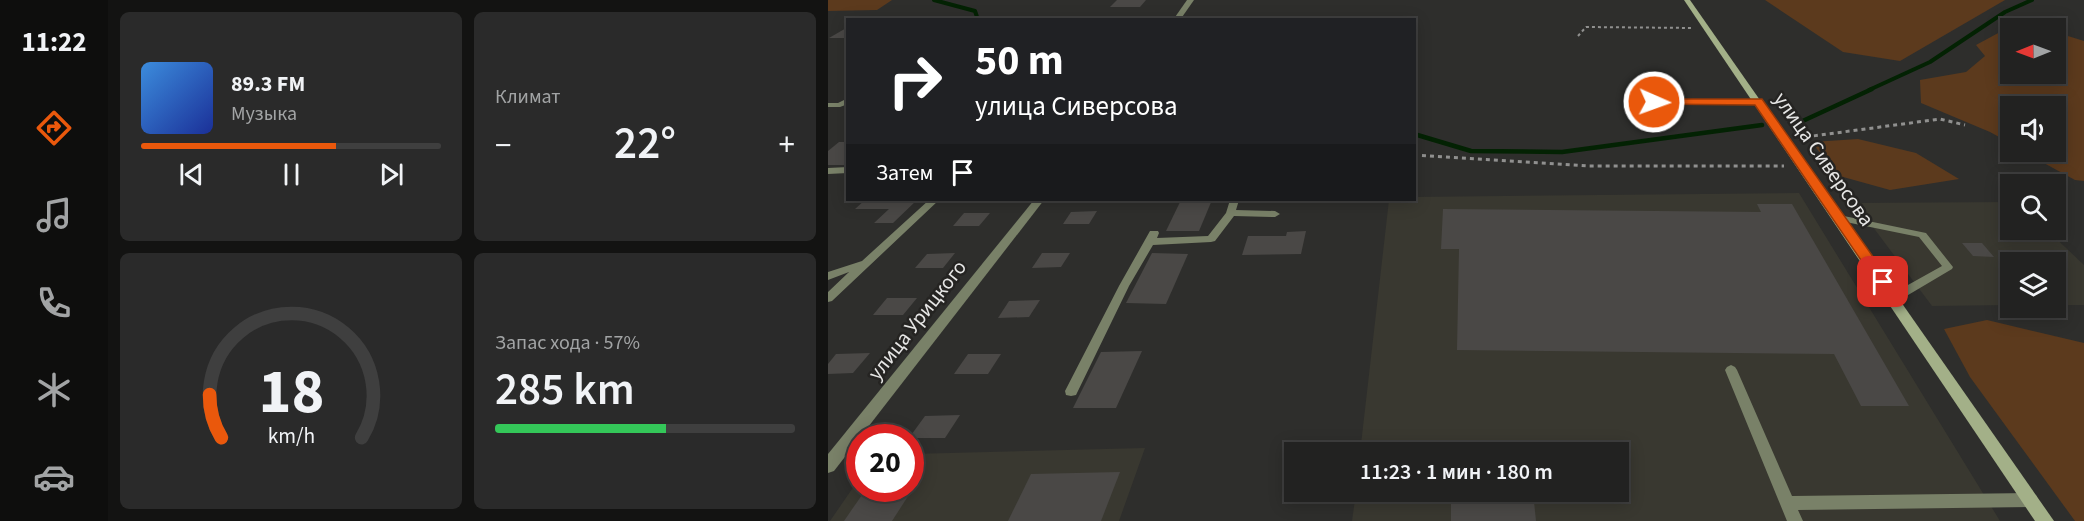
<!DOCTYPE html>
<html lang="ru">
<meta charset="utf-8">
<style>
:root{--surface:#222221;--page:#2a2a2a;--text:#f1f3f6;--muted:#a2a4a5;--line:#3f3f3f;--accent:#ea580c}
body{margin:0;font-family:"Source Sans 3",sans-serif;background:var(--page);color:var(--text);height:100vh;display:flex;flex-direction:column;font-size:22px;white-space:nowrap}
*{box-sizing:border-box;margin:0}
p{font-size:20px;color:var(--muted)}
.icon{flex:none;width:33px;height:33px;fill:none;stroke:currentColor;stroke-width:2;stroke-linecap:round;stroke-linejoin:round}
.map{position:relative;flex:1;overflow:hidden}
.details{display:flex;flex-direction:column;gap:12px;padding:12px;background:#131312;width:720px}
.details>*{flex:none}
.top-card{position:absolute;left:18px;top:18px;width:570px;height:183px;border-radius:0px;box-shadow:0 3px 15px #0003,0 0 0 2px var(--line);background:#202124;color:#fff;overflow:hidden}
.needle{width:39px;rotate:269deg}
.fabs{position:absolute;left:1172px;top:18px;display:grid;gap:12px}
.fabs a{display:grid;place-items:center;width:66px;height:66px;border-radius:0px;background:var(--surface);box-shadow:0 3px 15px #0003,0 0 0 2px var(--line);font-size:30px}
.speed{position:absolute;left:18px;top:424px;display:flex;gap:12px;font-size:30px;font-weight:700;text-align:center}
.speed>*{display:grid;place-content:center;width:78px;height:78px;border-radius:50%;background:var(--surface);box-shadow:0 3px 15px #0003,0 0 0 2px var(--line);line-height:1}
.speed .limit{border:9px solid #d22;background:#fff;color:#111}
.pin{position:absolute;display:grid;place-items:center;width:51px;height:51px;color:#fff;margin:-26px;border-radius:12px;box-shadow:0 3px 9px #0006}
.me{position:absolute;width:66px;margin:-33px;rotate:92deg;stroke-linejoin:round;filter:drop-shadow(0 0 4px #0008)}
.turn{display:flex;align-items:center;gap:21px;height:126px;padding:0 30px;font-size:27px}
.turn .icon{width:78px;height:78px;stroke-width:2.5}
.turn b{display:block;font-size:42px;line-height:51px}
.then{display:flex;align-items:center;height:57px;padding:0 30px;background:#0003;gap:12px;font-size:22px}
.big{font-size:45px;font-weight:600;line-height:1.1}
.details .card{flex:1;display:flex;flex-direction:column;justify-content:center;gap:9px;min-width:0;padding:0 21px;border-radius:9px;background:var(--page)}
.details .dial{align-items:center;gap:0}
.dial svg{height:156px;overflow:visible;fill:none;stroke:var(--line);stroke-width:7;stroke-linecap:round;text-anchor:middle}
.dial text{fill:var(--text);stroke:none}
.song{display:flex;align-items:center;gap:18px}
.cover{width:72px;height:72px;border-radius:9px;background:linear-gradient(135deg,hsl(210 70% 55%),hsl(230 70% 35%))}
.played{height:6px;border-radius:3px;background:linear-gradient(90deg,var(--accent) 65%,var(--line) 65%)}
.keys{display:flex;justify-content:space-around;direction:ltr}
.heat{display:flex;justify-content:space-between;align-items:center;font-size:33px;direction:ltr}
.charge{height:9px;border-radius:4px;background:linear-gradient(90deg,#34c759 57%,var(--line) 0)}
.details .tiles{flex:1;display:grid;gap:12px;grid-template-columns:repeat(2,1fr)}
.trip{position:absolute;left:456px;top:442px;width:345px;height:60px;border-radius:0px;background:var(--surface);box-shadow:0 3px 15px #0003,0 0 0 2px var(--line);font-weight:600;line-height:60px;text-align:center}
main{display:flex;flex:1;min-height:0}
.dock{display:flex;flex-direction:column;width:108px;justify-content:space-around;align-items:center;background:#0e0e0d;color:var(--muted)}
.dock .icon{width:42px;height:42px}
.dock .current{color:var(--accent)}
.dock b{font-size:27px;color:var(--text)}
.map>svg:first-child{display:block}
.built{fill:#393830}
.green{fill:#5c3a1d}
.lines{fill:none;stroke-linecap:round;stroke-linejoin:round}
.stream-far1{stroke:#032203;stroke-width:4}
.stream{stroke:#032203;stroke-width:4.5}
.building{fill:#4a4846}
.path-far1{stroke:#90908f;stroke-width:2;stroke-dasharray:3 3;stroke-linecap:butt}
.path{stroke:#90908f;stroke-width:3;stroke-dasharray:4 4;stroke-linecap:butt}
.lane{fill:#798168;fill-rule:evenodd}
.street{fill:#798168;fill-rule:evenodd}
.secondary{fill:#a3b088;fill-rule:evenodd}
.route{fill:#ea580c;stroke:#983908;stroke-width:1.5}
.labels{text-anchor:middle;stroke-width:5;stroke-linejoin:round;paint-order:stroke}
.street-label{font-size:21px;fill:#e6e6e5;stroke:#252422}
</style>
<main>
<nav class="dock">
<b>11:22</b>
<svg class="icon current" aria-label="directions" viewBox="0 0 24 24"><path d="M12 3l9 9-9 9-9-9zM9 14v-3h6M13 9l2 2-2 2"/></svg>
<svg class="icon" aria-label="music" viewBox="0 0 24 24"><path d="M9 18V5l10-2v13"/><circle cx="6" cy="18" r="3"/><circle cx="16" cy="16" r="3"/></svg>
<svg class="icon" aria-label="phone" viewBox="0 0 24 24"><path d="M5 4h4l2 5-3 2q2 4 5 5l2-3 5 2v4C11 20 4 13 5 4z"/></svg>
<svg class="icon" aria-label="climate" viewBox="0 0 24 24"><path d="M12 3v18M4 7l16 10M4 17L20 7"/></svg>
<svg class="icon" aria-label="car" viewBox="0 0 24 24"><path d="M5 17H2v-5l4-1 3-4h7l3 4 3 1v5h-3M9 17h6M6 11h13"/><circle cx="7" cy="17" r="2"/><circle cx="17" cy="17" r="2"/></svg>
</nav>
<section class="details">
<div class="tiles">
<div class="card">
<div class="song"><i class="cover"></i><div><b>89.3 FM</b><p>Музыка</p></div></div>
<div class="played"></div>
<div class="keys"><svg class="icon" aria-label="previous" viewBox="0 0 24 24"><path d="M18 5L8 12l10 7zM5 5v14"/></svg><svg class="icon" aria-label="pause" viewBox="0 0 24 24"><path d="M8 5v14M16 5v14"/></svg><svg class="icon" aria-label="next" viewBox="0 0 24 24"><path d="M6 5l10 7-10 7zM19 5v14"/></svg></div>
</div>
<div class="card"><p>Климат</p>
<div class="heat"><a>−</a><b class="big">22°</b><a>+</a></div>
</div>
<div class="card dial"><svg viewBox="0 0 100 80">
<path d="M14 69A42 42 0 1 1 86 69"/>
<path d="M14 69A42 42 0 0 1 8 47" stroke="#ea580c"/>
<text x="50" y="56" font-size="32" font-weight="700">18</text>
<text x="50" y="72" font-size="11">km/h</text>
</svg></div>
<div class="card"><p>Запас хода · 57%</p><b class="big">285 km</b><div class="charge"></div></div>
</div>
</section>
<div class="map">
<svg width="1256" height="521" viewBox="0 0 1256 521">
<rect width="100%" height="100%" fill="#2e2e2c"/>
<g class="built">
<path d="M 971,193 L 1172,521 L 524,521 L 528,492 L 790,492 L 790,453 L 532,453 L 561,200 L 586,200 L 587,197 Z"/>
<path d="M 1182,202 L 1182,230 L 1219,230 L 1256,265 L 1256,305 L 1227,305 L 1227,262 L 1182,262 L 1182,305 L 1104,306 L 1027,203 Z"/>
<path d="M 317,448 L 291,521 L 2,521 L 31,479 L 32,489 L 82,489 L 83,454 Z"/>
</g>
<g class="green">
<path d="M 0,0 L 64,0 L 49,10 L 0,11 Z"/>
<path d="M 937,0 L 1177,0 L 1072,61 L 1015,52 Z"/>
<path d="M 1182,30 L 1182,74 L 1227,74 L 1227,32 L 1256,41 L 1256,181 L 1247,180 L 1196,152 L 1227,152 L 1227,106 L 1182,106 L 1182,143 L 1162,132 L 1093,103 L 1092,80 L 1138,72 L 1157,56 L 1148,45 L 1174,31 Z"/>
<path d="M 1030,139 L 1088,153 L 1131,179 L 1062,190 L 1008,175 L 984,142 Z"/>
<path d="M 1159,320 L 1256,343 L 1256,521 L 1247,521 L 1142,377 L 1116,329 Z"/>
</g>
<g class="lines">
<g class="stream-far1">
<path d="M 106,0 L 147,11 L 150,20"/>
<path d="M 1041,90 L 1102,62 L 1177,12 L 1204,0"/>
</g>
<g class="stream">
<path d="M 966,125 L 1044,89"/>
<path d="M 586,134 L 643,151 L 734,152 L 934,125"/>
</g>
</g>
<g class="building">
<path d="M 289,0 L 318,0 L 312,7 L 282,7 Z"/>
<path d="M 20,27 L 20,38 L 1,38 Z"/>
<path d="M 820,106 L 838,109 L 837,117 L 818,115 Z"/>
<path d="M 11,142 L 20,142 L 20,165 L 0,165 L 0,151 Z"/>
<path d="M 37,200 L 89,200 L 65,223 L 46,223 L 61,209 L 27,209 Z"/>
<path d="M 353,200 L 384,200 L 371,231 L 338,231 Z"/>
<path d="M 929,204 L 964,204 L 1081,406 L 1033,406 L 1006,354 L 629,350 L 631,249 L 613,249 L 615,209 L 933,212 Z"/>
<path d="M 269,211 L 261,224 L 235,224 L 243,212 Z"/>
<path d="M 136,213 L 162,213 L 151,226 L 125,226 Z"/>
<path d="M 478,231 L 473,254 L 414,255 L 420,236 L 458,236 L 459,232 Z"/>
<path d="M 1134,243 L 1154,243 L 1166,257 L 1145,256 Z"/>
<path d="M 127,253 L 115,268 L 87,268 L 99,254 Z"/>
<path d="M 214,253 L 242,253 L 233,267 L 204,268 Z"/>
<path d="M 324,253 L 360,254 L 338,304 L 298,303 Z"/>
<path d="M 59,298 L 89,298 L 75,315 L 45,315 Z"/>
<path d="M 212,300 L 201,317 L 170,318 L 181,301 Z"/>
<path d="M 314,351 L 288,408 L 245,408 L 273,352 Z"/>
<path d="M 42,353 L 25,373 L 0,374 L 0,364 L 8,354 Z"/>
<path d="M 140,354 L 173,354 L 160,374 L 126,374 Z"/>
<path d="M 132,415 L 117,438 L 81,438 L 97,416 Z"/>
<path d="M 624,447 L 702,448 L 702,453 L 624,453 Z"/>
<path d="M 292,472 L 273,521 L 180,521 L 203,474 Z"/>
<path d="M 84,490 L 64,521 L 16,521 L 36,492 Z"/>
<path d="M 623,492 L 705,492 L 708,521 L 623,521 Z"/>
</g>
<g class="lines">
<path class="path-far1" d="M 750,36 L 758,27 L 865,28"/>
<g class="path">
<path d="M 970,138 L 1112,119 L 1137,125"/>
<path d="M 586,155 L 761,166 L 956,166"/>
</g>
<g class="lane">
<path d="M 20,98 L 20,104 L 12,107 L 0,107 L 0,103 L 10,103 Z"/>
<path d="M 930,99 L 933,99 L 933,103 L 827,104 L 823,102 L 827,100 Z"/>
<path d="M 101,200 L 111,200 L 4,301 L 0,302 L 0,292 L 21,272 L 0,280 L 0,272 L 34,261 Z"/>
<path d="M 402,200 L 411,200 L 408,210 L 447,211 L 452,214 L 447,217 L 406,216 L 387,241 L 383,242 L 325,245 L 301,286 L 248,395 L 243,396 L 238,395 L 237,391 L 291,286 L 322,231 L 330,231 L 331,233 L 329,238 L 380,236 L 398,213 Z"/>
<path d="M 1011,215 L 1098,233 L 1125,267 L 1124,269 L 1070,301 L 1062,301 L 1060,298 L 1062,295 L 1114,266 L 1091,237 L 1008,220 L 1006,218 Z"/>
<path d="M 903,365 L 907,367 L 909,370 L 964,496 L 1203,493 L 1208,495 L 1210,500 L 1208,505 L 1203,507 L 970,510 L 975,521 L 959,521 L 897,370 L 899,367 Z"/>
</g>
<g class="street">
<path d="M 359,0 L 366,0 L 352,20 L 345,20 Z"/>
<path d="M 20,167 L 20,173 L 0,174 L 0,168 Z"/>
<path d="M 206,200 L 216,200 L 6,471 L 0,473 L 0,454 Z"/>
</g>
<path class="secondary" d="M 856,0 L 862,0 L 1226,521 L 1207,521 Z"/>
</g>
<path class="route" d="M 826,99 L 934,99 L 1060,278 L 1060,285 L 1050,285 L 927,105 L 823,104 L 823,100 Z"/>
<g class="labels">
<g class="street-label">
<text transform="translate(996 159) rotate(55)" y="7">улица Сиверсова</text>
<text transform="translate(89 320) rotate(-52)" y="7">улица Урицкого</text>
</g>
</g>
</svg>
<div class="fabs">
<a><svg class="needle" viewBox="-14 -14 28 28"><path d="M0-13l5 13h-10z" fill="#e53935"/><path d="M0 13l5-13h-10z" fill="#a2a4a5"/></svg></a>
<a><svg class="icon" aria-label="sound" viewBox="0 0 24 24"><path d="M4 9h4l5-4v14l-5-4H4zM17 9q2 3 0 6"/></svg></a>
<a><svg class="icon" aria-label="search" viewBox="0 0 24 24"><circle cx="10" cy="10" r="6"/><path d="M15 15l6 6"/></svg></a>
<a><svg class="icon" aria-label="layers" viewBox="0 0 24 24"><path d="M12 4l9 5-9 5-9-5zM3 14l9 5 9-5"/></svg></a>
</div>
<div class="speed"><div class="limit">20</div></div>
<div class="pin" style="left:1055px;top:282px;background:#d93025"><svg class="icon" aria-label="arrive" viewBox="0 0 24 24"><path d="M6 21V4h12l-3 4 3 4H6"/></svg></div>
<svg class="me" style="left:826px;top:102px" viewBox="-20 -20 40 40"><circle r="17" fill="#ea580c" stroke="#fff" stroke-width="3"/><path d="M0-11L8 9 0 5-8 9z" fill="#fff"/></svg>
<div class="trip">11:23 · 1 мин · 180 m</div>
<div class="top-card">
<div class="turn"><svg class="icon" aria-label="right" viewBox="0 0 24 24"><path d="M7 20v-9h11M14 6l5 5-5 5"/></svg><div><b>50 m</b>улица Сиверсова</div></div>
<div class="then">Затем<svg class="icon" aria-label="arrive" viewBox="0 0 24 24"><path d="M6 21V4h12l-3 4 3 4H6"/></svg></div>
</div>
</div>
</main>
